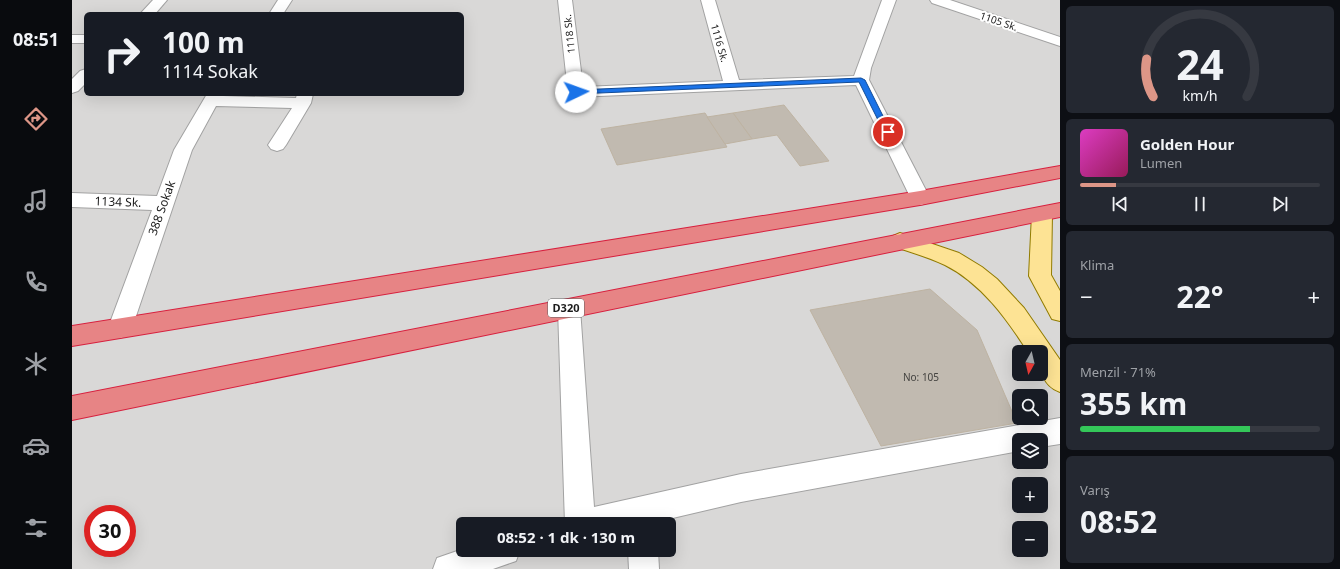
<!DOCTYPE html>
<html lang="tr">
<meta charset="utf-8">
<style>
:root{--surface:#171b24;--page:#242831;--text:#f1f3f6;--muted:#9ea1a6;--line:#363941;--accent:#dd9687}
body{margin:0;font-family:"Noto Sans",sans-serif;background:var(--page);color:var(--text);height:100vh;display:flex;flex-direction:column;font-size:15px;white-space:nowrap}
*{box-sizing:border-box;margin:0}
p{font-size:13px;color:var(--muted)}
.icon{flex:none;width:22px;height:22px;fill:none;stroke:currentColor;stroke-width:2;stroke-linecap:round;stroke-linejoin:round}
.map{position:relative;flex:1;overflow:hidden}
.side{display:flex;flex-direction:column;gap:6px;padding:6px;background:#0d0f14;width:280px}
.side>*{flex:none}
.hud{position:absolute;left:12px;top:12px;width:380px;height:84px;border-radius:6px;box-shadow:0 4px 16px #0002;background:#171b24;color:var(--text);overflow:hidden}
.needle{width:26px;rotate:188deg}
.tools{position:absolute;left:940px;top:345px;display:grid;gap:8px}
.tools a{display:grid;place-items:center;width:36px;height:36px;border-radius:6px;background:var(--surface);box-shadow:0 4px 16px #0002;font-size:20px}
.speed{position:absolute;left:12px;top:505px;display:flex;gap:8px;font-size:20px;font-weight:700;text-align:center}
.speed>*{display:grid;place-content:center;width:52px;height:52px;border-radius:50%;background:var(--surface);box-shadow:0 4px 16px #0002;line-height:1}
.speed .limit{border:6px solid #d22;background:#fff;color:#111}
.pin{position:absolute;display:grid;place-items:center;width:34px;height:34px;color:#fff;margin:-17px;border:2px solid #fff;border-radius:50%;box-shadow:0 1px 4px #0007}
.me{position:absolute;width:44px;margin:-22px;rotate:87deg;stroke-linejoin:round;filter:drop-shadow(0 0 3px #0008)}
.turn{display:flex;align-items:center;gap:14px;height:84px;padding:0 12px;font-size:18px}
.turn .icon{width:52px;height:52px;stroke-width:2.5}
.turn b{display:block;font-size:28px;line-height:34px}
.big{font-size:30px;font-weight:700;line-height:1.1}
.side .card{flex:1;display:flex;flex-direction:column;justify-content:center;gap:6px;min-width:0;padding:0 14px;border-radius:6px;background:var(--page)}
.side .dial{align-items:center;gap:0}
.dial svg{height:104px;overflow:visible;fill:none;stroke:var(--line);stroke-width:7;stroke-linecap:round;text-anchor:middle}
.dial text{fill:var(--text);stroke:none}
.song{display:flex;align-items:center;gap:12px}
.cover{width:48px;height:48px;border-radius:6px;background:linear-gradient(135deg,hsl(310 70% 55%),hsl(330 70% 35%))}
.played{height:4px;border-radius:2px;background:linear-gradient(90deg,var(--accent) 15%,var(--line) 15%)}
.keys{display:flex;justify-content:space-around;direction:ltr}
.heat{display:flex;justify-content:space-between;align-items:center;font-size:22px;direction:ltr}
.charge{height:6px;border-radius:3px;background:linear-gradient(90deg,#34c759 71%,var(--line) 0)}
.trip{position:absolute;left:384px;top:517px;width:220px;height:40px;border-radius:6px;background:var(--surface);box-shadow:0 4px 16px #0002;font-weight:700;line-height:40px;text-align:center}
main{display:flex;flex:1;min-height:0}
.tabs{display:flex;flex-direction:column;width:72px;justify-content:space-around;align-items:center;background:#090b0e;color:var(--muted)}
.tabs .icon{width:28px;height:28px}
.tabs .selected{color:var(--accent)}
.tabs b{font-size:18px;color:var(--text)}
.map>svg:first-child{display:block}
.residential{fill:#d9d8d7;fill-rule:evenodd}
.building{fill:#c1bab0;stroke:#beb3a2}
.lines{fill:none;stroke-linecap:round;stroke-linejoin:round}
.minor-casing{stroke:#a2a2a2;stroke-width:2}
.major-casing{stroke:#917b00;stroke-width:2}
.highway-casing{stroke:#d7203e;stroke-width:2}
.minor{fill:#fff;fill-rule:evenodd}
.major{fill:#fde394;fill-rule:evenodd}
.highway{fill:#e78485;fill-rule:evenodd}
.route{fill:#1a73e8;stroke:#114b97}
.labels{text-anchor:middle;stroke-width:4;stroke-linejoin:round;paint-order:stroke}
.far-street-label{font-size:10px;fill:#1b1b1b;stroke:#fff}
.number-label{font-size:10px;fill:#444340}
.shield{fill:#fff;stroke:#5f5f5f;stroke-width:1}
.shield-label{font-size:11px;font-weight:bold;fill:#1b1b1b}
.street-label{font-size:12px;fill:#1b1b1b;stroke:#fff}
</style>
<main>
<nav class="tabs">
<b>08:51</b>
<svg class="icon selected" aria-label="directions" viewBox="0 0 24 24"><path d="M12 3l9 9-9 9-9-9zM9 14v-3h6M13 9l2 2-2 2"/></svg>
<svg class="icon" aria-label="music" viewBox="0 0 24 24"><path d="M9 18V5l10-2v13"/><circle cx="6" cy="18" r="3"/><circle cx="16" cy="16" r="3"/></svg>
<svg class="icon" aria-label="phone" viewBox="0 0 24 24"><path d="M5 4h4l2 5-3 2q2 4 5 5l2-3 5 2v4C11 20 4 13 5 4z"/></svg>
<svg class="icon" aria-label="climate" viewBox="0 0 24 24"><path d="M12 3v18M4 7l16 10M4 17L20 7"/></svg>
<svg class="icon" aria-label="car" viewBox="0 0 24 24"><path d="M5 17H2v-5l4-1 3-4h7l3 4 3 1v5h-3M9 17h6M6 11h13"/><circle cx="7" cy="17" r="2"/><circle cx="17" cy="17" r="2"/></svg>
<svg class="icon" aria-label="filters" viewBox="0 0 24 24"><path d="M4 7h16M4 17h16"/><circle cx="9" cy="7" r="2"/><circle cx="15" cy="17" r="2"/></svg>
</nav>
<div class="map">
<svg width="988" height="569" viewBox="0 0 988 569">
<rect width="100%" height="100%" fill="#edebdf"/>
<path class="residential" d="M 0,0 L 988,0 L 988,569 L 0,569 ZM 14,14 L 390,14 L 390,94 L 14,94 ZM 947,352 L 969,352 L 969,374 L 947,374 ZM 947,396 L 969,396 L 969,418 L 947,418 ZM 947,440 L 969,440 L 969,462 L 947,462 ZM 947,484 L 969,484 L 969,506 L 947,506 ZM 21,514 L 55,514 L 55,548 L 21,548 ZM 391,524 L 597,524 L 597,550 L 391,550 ZM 947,528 L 969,528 L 969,550 L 947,550 Z"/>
<g class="building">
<path d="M 712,105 L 757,161 L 728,166 L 705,135 L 680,139 L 661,113 Z"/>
<path d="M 633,113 L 655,147 L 545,165 L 529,129 Z"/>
<path d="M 661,113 L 680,139 L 653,144 L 635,117 Z"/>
<path d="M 858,289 L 905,330 L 945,423 L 809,446 L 738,310 Z"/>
</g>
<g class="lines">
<g class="minor-casing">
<g id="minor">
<path d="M 81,0 L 95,0 L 83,14 L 68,14 Z"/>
<path d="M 206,0 L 220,0 L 211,14 L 197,14 Z"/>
<path d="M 486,0 L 500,0 L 511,87 L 651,81 L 629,0 L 643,0 L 667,80 L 782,76 L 810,0 L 824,0 L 799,68 L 797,80 L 858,198 L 855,203 L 848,205 L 841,203 L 784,85 L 504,97 L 498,95 L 496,92 Z"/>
<path d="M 858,0 L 878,0 L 988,37 L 988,46 L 860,3 Z"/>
<rect x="0" y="35" width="14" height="8"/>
<path d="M 14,69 L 14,83 L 6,91 L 0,93 L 0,79 L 8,71 Z"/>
<path d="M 135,94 L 152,94 L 151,96 L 224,98 L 225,94 L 241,94 L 239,103 L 214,145 L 211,149 L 205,151 L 199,149 L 196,145 L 220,108 L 144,106 L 120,150 L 60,328 L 56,335 L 48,338 L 40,335 L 36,328 L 80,210 L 0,207 L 0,193 L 85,196 L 102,150 Z"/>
<path d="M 497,299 L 505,301 L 508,308 L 522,507 L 669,474 L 988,418 L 988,444 L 969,447 L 969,440 L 947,440 L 947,451 L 669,502 L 575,524 L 493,524 L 486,308 L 489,301 Z"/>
<path d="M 391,549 L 391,550 L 448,550 L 444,561 L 421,569 L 361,569 L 365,558 Z"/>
<path d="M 556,550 L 586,550 L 587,569 L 557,569 Z"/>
</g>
</g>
<g class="major-casing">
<g id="major">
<path d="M 970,207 L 977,209 L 980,214 L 979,275 L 988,291 L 988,321 L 980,319 L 957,276 L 960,214 L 963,209 Z"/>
<path d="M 828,233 L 887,253 L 910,267 L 925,279 L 952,308 L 988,360 L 988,392 C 969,385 969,370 969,352 L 956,352 C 935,319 909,283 873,265 C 856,257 838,252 821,246 L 818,241 L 821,236 Z"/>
</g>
</g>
<g class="highway-casing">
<g id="highway">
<path d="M 988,166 L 988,178 L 848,205 L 0,346 L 0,326 L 848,191 Z"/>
<path d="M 988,203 L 988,217 L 0,420 L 0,396 Z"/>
</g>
</g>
<use href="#minor" class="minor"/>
<use href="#major" class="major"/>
<use href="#highway" class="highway"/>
</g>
<path class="route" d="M 789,78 L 793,80 L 819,132 L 818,134 L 812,132 L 787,82 L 504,94 L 500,92 L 504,90 Z"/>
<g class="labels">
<g class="far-street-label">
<text transform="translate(927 21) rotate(19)" y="4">1105 Sk.</text>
<text transform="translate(497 34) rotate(-96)" y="4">1118 Sk.</text>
<text transform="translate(648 43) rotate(74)" y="4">1116 Sk.</text>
</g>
<g class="number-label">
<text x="849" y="381">No: 105</text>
</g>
<rect class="shield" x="476" y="299" width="36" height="18" rx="3"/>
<g class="shield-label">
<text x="494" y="312">D320</text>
</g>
<g class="street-label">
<text transform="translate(46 202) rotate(2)" y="4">1134 Sk.</text>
<text transform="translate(90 208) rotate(-70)" y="4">388 Sokak</text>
</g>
</g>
</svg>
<div class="tools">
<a><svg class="needle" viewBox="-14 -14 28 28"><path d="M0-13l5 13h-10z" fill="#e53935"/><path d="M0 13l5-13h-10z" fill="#9ea1a6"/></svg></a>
<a><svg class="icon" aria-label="search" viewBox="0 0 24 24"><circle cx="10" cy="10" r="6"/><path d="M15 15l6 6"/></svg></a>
<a><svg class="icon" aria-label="layers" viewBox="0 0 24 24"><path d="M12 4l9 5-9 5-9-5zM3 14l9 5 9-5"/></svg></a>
<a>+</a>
<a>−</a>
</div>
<div class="speed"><div class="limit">30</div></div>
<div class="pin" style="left:816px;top:132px;background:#d93025"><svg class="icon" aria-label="arrive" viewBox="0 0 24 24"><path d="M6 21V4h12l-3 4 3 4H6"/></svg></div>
<svg class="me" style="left:504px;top:92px" viewBox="-20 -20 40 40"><circle r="19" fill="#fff"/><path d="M0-13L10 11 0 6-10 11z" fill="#1a73e8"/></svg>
<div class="trip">08:52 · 1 dk · 130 m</div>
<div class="hud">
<div class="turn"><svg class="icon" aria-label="right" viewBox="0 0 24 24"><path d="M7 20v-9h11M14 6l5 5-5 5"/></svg><div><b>100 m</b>1114 Sokak</div></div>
</div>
</div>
<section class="side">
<div class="card dial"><svg viewBox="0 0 100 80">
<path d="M14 69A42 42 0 1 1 86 69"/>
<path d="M14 69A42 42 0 0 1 9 40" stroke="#dd9687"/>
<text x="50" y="56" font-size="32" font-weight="700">24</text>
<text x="50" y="72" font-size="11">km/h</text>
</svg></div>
<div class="card">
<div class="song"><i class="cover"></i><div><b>Golden Hour</b><p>Lumen</p></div></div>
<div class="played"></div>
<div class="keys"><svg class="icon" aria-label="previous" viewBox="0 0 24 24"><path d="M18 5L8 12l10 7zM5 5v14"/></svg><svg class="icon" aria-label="pause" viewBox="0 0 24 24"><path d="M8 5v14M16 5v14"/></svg><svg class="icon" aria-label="next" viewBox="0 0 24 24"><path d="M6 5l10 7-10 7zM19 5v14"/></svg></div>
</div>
<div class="card"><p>Klima</p>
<div class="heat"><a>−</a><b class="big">22°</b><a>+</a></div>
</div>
<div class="card"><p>Menzil · 71%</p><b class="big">355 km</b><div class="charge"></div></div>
<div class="card"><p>Varış</p><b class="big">08:52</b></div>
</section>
</main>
